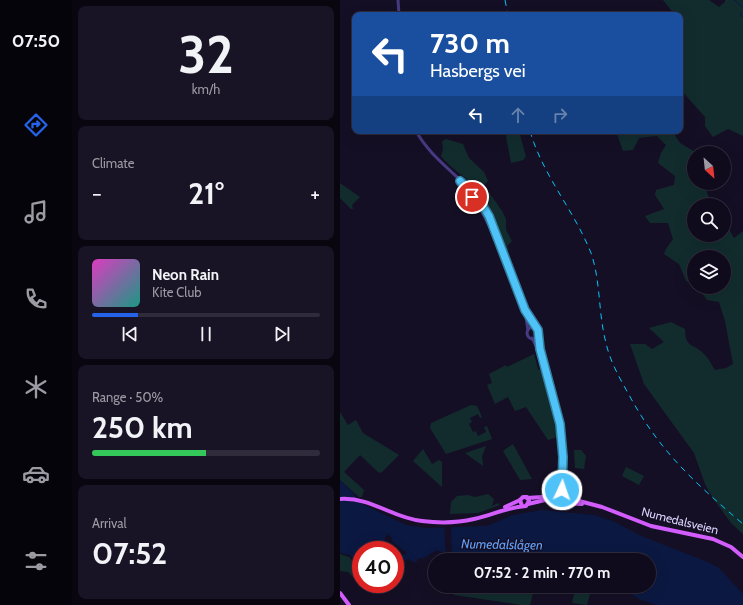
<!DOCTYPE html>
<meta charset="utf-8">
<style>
:root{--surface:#100b1c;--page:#191425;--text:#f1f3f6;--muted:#9c9ba3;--line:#302b3b;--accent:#2563eb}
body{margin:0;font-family:Cabin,sans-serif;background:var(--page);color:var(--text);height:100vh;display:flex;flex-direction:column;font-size:15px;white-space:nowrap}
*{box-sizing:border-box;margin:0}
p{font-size:13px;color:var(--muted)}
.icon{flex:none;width:22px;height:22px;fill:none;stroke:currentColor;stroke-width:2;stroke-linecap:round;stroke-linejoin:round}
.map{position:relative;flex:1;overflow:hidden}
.drawer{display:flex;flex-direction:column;gap:6px;padding:6px;background:#09060f;width:268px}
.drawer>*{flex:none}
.hud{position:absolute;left:12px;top:12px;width:331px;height:122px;border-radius:8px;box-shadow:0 4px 16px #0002,0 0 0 1px var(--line);background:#1a4fa0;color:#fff;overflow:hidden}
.needle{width:26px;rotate:153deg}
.fabs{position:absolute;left:347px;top:146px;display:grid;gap:8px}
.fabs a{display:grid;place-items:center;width:44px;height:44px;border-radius:50%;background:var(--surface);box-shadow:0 4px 16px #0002,0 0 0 1px var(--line);font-size:20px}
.speed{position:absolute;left:12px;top:541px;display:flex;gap:8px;font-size:20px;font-weight:700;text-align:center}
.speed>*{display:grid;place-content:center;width:52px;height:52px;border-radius:50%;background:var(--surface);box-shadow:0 4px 16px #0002,0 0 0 1px var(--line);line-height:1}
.speed .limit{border:6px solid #d22;background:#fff;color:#111}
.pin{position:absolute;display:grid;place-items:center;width:34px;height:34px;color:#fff;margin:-17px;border:2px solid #fff;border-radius:50%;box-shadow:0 1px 4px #0007}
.me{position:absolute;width:44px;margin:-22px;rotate:3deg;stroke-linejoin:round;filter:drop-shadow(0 0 3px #0008)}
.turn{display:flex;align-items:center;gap:14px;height:84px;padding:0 12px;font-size:18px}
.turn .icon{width:52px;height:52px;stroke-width:2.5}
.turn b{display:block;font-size:28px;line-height:34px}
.lanes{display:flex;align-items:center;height:38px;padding:0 12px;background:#0003;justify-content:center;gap:20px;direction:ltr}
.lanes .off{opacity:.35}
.big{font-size:30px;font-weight:800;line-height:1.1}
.drawer .tile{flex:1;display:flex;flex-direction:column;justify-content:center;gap:6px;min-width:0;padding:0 14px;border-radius:8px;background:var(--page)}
.drawer .dial{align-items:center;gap:0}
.dial b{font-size:52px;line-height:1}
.song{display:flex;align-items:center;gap:12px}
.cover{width:48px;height:48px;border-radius:6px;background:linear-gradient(135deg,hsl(310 70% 55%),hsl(170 70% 35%))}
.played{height:4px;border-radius:2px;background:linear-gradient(90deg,var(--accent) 20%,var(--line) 20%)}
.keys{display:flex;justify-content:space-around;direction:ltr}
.heat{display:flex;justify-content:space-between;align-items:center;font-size:22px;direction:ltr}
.charge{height:6px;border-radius:3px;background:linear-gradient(90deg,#34c759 50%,var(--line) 0)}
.trip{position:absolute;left:88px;top:553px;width:228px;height:40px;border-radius:20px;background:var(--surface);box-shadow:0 4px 16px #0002,0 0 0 1px var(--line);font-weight:800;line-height:40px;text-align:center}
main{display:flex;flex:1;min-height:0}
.tab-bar{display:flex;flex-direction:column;width:72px;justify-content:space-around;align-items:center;background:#06040b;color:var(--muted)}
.tab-bar .icon{width:28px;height:28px}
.tab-bar .current{color:var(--accent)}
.tab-bar b{font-size:18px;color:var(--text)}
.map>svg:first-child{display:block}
.green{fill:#122c2e}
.water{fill:#0b1942}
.pier{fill:#150f25}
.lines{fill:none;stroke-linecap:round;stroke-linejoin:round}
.stream{stroke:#0b1942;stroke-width:1}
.tertiary{stroke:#463b82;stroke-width:3}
.primary{stroke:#d25dfc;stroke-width:4}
.rail{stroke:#05c4f8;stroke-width:1;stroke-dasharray:6 5;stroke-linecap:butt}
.route-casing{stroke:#337fa1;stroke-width:10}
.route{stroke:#4fc3f7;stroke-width:7}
.labels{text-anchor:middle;stroke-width:3;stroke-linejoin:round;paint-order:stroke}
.street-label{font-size:12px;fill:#ddd4fe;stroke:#150f25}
.water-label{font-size:13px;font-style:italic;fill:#64a4fc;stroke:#150f25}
</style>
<main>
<nav class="tab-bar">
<b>07:50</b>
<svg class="icon current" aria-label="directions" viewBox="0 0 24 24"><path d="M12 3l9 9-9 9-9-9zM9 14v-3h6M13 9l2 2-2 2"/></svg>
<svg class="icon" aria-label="music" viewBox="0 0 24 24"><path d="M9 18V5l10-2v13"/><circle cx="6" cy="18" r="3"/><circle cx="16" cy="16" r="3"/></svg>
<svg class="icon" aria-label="phone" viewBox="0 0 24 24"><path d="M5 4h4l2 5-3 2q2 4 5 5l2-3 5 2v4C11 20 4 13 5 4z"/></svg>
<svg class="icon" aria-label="climate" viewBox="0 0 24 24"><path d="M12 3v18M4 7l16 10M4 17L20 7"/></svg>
<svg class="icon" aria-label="car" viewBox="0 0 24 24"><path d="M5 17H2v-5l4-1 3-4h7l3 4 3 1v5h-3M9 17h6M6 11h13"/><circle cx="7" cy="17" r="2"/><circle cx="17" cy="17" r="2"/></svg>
<svg class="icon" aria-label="filters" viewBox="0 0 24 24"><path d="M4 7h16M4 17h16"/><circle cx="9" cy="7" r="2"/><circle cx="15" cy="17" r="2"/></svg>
</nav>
<section class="drawer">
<div class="tile dial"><b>32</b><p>km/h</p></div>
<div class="tile"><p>Climate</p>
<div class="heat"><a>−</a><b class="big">21°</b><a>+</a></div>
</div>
<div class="tile">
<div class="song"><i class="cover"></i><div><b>Neon Rain</b><p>Kite Club</p></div></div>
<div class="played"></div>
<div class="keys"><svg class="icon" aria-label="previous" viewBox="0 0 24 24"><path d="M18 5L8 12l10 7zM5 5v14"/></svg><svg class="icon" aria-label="pause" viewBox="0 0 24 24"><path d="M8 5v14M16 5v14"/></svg><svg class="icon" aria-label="next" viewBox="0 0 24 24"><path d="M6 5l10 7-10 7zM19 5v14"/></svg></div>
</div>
<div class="tile"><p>Range · 50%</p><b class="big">250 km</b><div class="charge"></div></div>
<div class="tile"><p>Arrival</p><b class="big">07:52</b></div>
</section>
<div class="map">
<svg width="403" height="605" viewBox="0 0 403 605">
<rect width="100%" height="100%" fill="#150f25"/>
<g class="green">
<path d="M 323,0 L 369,0 L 379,7 L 385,2 L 385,0 L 403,0 L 403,136 L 388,129 L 373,137 L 365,126 L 365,117 L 340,89 L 340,15 L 335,15 Z"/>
<path d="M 165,131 L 179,131 L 186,157 L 184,158 L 184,160 L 171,163 Z"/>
<path d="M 276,131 L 332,131 L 340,143 L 355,152 L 362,149 L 365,153 L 354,153 L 354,183 L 363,183 L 372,205 L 354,205 L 354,235 L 384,235 L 385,222 L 394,238 L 403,231 L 403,534 L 391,523 L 373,498 L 365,484 L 354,453 L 304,384 L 290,344 L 305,344 L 312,349 L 324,342 L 309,328 L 331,322 L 345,329 C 345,348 353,343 363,353 C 368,357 371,364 375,370 L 386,368 L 393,364 L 385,321 L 379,302 L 367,300 L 358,287 L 384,287 L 384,257 L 354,257 L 354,284 L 346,281 L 339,264 L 324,254 L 326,249 L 333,239 L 328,223 L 310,223 L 305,216 L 324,209 L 315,195 L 316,190 L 334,185 L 335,176 L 318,163 L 321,153 L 326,145 L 317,136 L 299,138 L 293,150 L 283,151 Z"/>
<path d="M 106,139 L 123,144 L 129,158 L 144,172 L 148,181 L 144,185 L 162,211 L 166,219 L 166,230 L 172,241 L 167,246 L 169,250 L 167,250 C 158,228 148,204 132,185 C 123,174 110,168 101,156 L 103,150 L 102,141 Z"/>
<path d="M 0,183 L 20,197 L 12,205 L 13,209 L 11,209 L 0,198 Z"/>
<path d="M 194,354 L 198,369 L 202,371 C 210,393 218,414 218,437 L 208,440 L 186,407 L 175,411 L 168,397 L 155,404 L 147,385 L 152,383 L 149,374 L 166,365 L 167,367 Z"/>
<path d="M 131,405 L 137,406 L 142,417 L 140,418 L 138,414 L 130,418 L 132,422 L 129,424 L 133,432 L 136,431 L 138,436 L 146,432 L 144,427 L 147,426 L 152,439 L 106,454 L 90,428 L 91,423 Z"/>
<path d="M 0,412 L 8,425 L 16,420 L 23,433 L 59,455 L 41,473 L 38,472 L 20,455 L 4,472 L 24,490 L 22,497 L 19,497 L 0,480 Z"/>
<path d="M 173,444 L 192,479 L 180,480 L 163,451 Z"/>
<path d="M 146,446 L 142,456 L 143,466 L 125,453 Z"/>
<path d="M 83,449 L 92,464 L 99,460 L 102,462 L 102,487 L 73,461 Z"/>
<path d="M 234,450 L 241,450 L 246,456 L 244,469 L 235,468 Z"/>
<path d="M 286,467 L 304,476 L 299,485 L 282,476 Z"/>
<path d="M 148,494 L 154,499 L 152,506 L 158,503 L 160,505 L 138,513 L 110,514 L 111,502 L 117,496 L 128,495 L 135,497 Z"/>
<path d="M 0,554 L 9,557 L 21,570 L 21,582 L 17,579 L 15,579 L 8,572 L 0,571 Z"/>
<path d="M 113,586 L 195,586 L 190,605 L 181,605 L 114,595 Z"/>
<path d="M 235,590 L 250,594 L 247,605 L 232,603 Z"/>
</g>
<path class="water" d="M 0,480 L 13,493 L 18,502 L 66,525 L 86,528 L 147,526 L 173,515 L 202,510 L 254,515 L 275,522 L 299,535 L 370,563 L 379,568 L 403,594 L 403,605 L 317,605 L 301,600 L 278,586 L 309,586 L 309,560 L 113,560 L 105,558 L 105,554 L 108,554 L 97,550 L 82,559 L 78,558 L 76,562 L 73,562 L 69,559 L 57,563 L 55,558 L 58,559 L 60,556 L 67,553 L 53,542 L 51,537 L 48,534 L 45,538 L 45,544 L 50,550 L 41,547 L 39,540 L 33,539 L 29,550 L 21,550 L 21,569 L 10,555 L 0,553 Z"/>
<path class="pier" d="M 111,526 L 112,559 L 106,560 L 104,527 Z"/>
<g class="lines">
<g class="stream">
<path d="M 394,0 L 403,7"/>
<path d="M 402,12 L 400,15 L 403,17"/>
</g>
<g class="tertiary">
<path d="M 58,0 L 59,15"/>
<path d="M 76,131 C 93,162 126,179 145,208 C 152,219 155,231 159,242 C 168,271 179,302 195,327"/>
<path d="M 121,182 L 141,210 L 157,240"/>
<path d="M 185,311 L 188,330"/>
<circle cx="193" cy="333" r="6"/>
<path d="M 198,335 L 200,349 L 209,380"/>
<path d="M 192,338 C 199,350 202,363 206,376 C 220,414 228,455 221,495"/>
</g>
<g class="primary">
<path d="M 224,497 L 262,507 L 311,526 L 373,539 L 391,547 L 403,557"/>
<path d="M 187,498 L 217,496"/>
<path d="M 0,499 C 32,497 52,518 82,521 C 98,523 117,523 134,519 C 152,515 168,507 186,506 L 189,501 L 187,497 L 183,497 L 180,500 L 182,506"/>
<path d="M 223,503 L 242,504"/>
<path d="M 188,504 L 205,500 L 221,504 L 225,500 L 223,496 L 217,496 L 217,503"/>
<path d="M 165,507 L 180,500"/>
<path d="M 0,593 L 9,605"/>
</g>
<g class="rail">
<path d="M 165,0 L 168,15"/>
<path d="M 190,131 C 203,176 234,210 251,253 C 261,282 258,313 266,343 C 270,361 279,377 288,393 C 319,451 354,482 403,524"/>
</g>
</g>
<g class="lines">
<g class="route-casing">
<path id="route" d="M 132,197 L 120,181 L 138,198 L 149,216 L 185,310 L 198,330 L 200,349 L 220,424 L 223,457 L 222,490"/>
</g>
<use href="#route" class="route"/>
</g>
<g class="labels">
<g class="street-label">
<text transform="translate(340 521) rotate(14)" y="4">Numedalsveien</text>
</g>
<g class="water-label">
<text transform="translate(162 544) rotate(1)" y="5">Numedalslågen</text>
</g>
</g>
</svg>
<div class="fabs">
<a><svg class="needle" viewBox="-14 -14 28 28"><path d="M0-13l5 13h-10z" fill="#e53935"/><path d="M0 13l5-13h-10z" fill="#9c9ba3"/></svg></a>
<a><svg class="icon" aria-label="search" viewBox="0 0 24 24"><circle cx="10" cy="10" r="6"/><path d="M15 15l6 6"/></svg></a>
<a><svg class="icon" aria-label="layers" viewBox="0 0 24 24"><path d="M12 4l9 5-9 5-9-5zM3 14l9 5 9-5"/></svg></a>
</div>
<div class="speed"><div class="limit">40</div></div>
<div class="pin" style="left:132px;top:197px;background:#d93025"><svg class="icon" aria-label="arrive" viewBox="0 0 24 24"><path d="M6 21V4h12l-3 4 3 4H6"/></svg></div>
<svg class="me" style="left:222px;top:490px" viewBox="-20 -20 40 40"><circle r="17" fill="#4fc3f7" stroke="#fff" stroke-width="3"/><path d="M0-11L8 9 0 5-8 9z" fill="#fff"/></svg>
<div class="trip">07:52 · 2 min · 770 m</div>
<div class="hud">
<div class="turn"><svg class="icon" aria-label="left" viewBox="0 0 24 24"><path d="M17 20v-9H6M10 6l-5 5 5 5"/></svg><div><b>730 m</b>Hasbergs vei</div></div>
<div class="lanes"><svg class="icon" aria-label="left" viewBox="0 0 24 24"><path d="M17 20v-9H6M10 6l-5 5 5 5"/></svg><svg class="icon off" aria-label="ahead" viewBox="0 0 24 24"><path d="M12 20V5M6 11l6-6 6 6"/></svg><svg class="icon off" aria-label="right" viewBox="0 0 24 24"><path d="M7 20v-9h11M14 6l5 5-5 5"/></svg></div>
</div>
</div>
</main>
